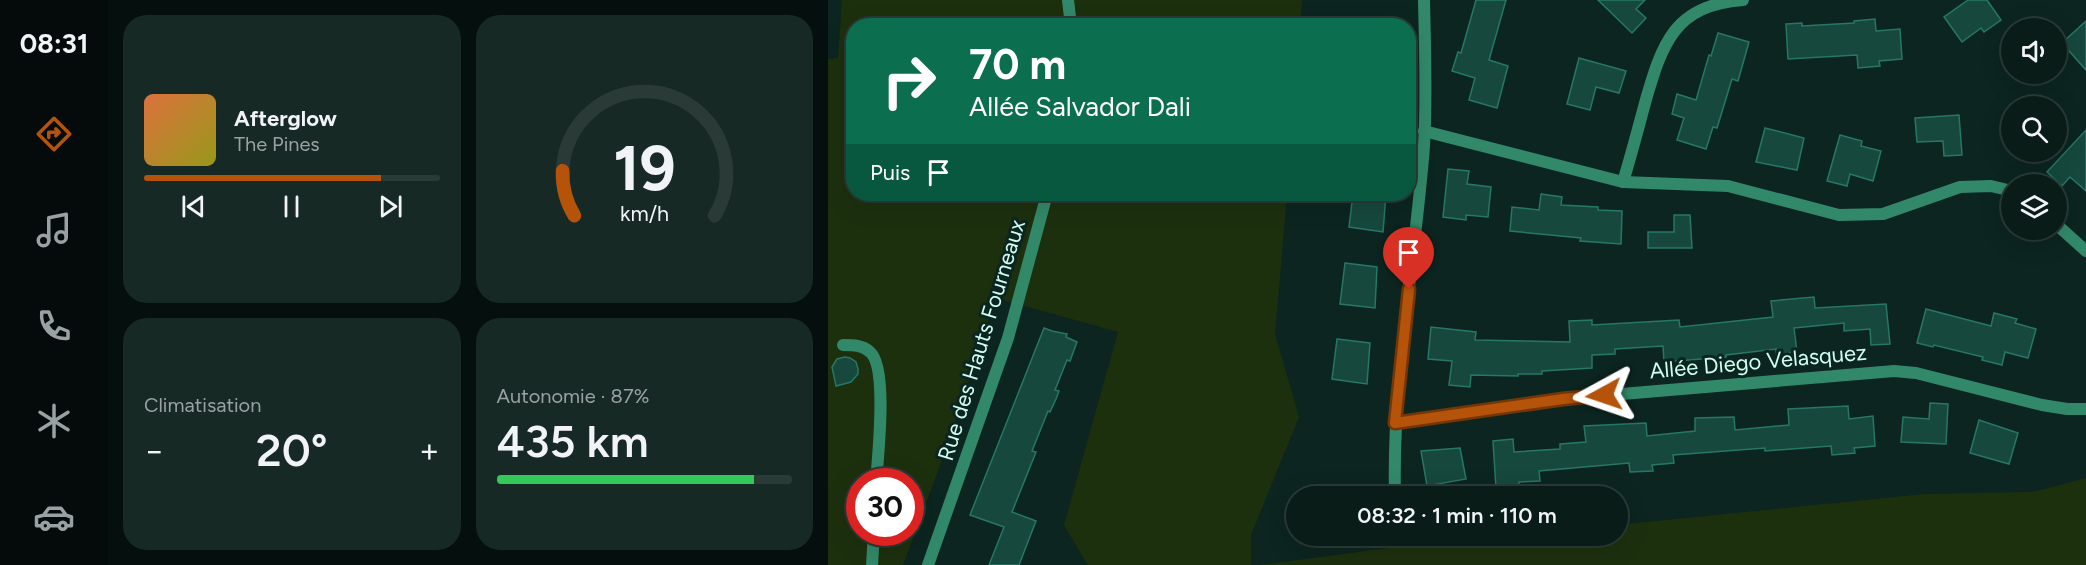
<!DOCTYPE html>
<html lang="fr">
<meta charset="utf-8">
<style>
:root{--surface:#091c18;--page:#172925;--text:#f1f3f6;--muted:#99a1a2;--line:#293a37;--accent:#b45309}
body{margin:0;font-family:Figtree,sans-serif;background:var(--page);color:var(--text);height:100vh;display:flex;flex-direction:column;font-size:22px;white-space:nowrap}
*{box-sizing:border-box;margin:0}
p{font-size:20px;color:var(--muted)}
.icon{flex:none;width:33px;height:33px;fill:none;stroke:currentColor;stroke-width:2;stroke-linecap:round;stroke-linejoin:round}
.map{position:relative;flex:1;overflow:hidden}
.side{display:flex;flex-direction:column;gap:15px;padding:15px;background:#050f0d;width:720px}
.side>*{flex:none}
.top-card{position:absolute;left:18px;top:18px;width:570px;height:183px;border-radius:24px;box-shadow:0 6px 24px #0002,0 0 0 2px var(--line);background:#0b6e4f;color:#fff;overflow:hidden}
.tools{position:absolute;left:1173px;top:18px;display:grid;gap:12px}
.tools a{display:grid;place-items:center;width:66px;height:66px;border-radius:50%;background:var(--surface);box-shadow:0 6px 24px #0002,0 0 0 2px var(--line);font-size:30px}
.speed{position:absolute;left:18px;top:468px;display:flex;gap:12px;font-size:30px;font-weight:700;text-align:center}
.speed>*{display:grid;place-content:center;width:78px;height:78px;border-radius:50%;background:var(--surface);box-shadow:0 6px 24px #0002,0 0 0 2px var(--line);line-height:1}
.speed .limit{border:9px solid #d22;background:#fff;color:#111}
.pin{position:absolute;display:grid;place-items:center;width:51px;height:51px;color:#fff;margin:-62px -26px;border-radius:50% 50% 50% 0;rotate:-45deg;box-shadow:0 0 6px #0007}
.pin .icon{rotate:45deg}
.me{position:absolute;width:66px;margin:-33px;rotate:265deg;stroke-linejoin:round;filter:drop-shadow(0 0 4px #0008)}
.turn{display:flex;align-items:center;gap:21px;height:126px;padding:0 24px;font-size:27px}
.turn .icon{width:78px;height:78px;stroke-width:2.5}
.turn b{display:block;font-size:42px;line-height:51px}
.then{display:flex;align-items:center;height:57px;padding:0 24px;background:#0003;gap:12px;font-size:22px}
.big{font-size:45px;font-weight:600;line-height:1.1}
.side .card{flex:1;display:flex;flex-direction:column;justify-content:center;gap:9px;min-width:0;padding:0 21px;border-radius:24px;background:var(--page)}
.side .dial{align-items:center;gap:0}
.dial svg{height:156px;overflow:visible;fill:none;stroke:var(--line);stroke-width:7;stroke-linecap:round;text-anchor:middle}
.dial text{fill:var(--text);stroke:none}
.song{display:flex;align-items:center;gap:18px}
.cover{width:72px;height:72px;border-radius:9px;background:linear-gradient(135deg,hsl(20 70% 55%),hsl(60 70% 35%))}
.played{height:6px;border-radius:3px;background:linear-gradient(90deg,var(--accent) 80%,var(--line) 80%)}
.keys{display:flex;justify-content:space-around;direction:ltr}
.heat{display:flex;justify-content:space-between;align-items:center;font-size:33px;direction:ltr}
.charge{height:9px;border-radius:4px;background:linear-gradient(90deg,#34c759 87%,var(--line) 0)}
.side .tiles{flex:1;display:grid;gap:15px;grid-template-columns:repeat(2,1fr)}
.trip{position:absolute;left:458px;top:486px;width:342px;height:60px;border-radius:30px;background:var(--surface);box-shadow:0 6px 24px #0002,0 0 0 2px var(--line);font-weight:600;line-height:60px;text-align:center}
main{display:flex;flex:1;min-height:0}
.dock{display:flex;flex-direction:column;width:108px;justify-content:space-around;align-items:center;background:#040b0a;color:var(--muted)}
.dock .icon{width:42px;height:42px}
.dock .selected{color:var(--accent)}
.dock b{font-size:27px;color:var(--text)}
.map>svg:first-child{display:block}
.green{fill:#1d300e;fill-rule:evenodd}
.building{fill:#16483e;stroke:#267766;stroke-width:1.5}
.lines{fill:none;stroke-linecap:round;stroke-linejoin:round}
.minor{stroke:#32896a;stroke-width:12}
.tertiary{stroke:#32896a;stroke-width:12}
.route-casing{stroke:#753606;stroke-width:15}
.route{stroke:#b45309;stroke-width:10}
.labels{text-anchor:middle;stroke-width:6;stroke-linejoin:round;paint-order:stroke}
.street-label{font-size:22px;fill:#d0fff2;stroke:#0c2520}
</style>
<main>
<nav class="dock">
<b>08:31</b>
<svg class="icon selected" aria-label="directions" viewBox="0 0 24 24"><path d="M12 3l9 9-9 9-9-9zM9 14v-3h6M13 9l2 2-2 2"/></svg>
<svg class="icon" aria-label="music" viewBox="0 0 24 24"><path d="M9 18V5l10-2v13"/><circle cx="6" cy="18" r="3"/><circle cx="16" cy="16" r="3"/></svg>
<svg class="icon" aria-label="phone" viewBox="0 0 24 24"><path d="M5 4h4l2 5-3 2q2 4 5 5l2-3 5 2v4C11 20 4 13 5 4z"/></svg>
<svg class="icon" aria-label="climate" viewBox="0 0 24 24"><path d="M12 3v18M4 7l16 10M4 17L20 7"/></svg>
<svg class="icon" aria-label="car" viewBox="0 0 24 24"><path d="M5 17H2v-5l4-1 3-4h7l3 4 3 1v5h-3M9 17h6M6 11h13"/><circle cx="7" cy="17" r="2"/><circle cx="17" cy="17" r="2"/></svg>
</nav>
<section class="side">
<div class="tiles">
<div class="card">
<div class="song"><i class="cover"></i><div><b>Afterglow</b><p>The Pines</p></div></div>
<div class="played"></div>
<div class="keys"><svg class="icon" aria-label="previous" viewBox="0 0 24 24"><path d="M18 5L8 12l10 7zM5 5v14"/></svg><svg class="icon" aria-label="pause" viewBox="0 0 24 24"><path d="M8 5v14M16 5v14"/></svg><svg class="icon" aria-label="next" viewBox="0 0 24 24"><path d="M6 5l10 7-10 7zM19 5v14"/></svg></div>
</div>
<div class="card dial"><svg viewBox="0 0 100 80">
<path d="M14 69A42 42 0 1 1 86 69"/>
<path d="M14 69A42 42 0 0 1 8 46" stroke="#b45309"/>
<text x="50" y="56" font-size="32" font-weight="700">19</text>
<text x="50" y="72" font-size="11">km/h</text>
</svg></div>
<div class="card"><p>Climatisation</p>
<div class="heat"><a>−</a><b class="big">20°</b><a>+</a></div>
</div>
<div class="card"><p>Autonomie · 87%</p><b class="big">435 km</b><div class="charge"></div></div>
</div>
</section>
<div class="map">
<svg width="1258" height="565" viewBox="0 0 1258 565">
<rect width="100%" height="100%" fill="#0c2520"/>
<g class="green">
<path d="M 14,0 L 474,0 L 472,25 L 26,26 L 26,194 L 459,194 L 447,334 L 471,417 L 423,535 L 423,565 L 260,565 L 236,525 L 290,332 L 168,298 L 121,441 L 75,565 L 0,565 L 0,59 L 10,58 ZM 32,482 L 82,482 L 82,532 L 32,532 Z"/>
<path d="M 1258,478 L 1258,565 L 432,565 L 583,545 L 680,536 L 789,536 L 789,525 L 1097,494 L 1205,492 Z"/>
</g>
<g class="building">
<path d="M 648,0 L 678,0 L 661,60 L 680,66 L 669,108 L 641,100 L 647,78 L 624,71 L 630,52 L 633,53 Z"/>
<path d="M 770,0 L 817,0 L 808,9 L 818,18 L 804,33 Z"/>
<path d="M 1140,0 L 1159,0 L 1173,20 L 1156,32 L 1153,28 L 1134,42 L 1116,17 Z"/>
<path d="M 1047,19 L 1048,31 L 1072,29 L 1074,59 L 1051,61 L 1052,66 L 1030,68 L 1029,55 L 960,59 L 958,24 L 974,23 L 974,26 L 1026,23 L 1026,21 Z"/>
<path d="M 1258,21 L 1258,70 L 1234,43 Z"/>
<path d="M 890,33 L 921,42 L 910,81 L 904,79 L 889,128 L 885,127 L 878,149 L 849,140 L 856,118 L 844,114 L 849,94 L 868,100 L 881,55 L 883,56 Z"/>
<path d="M 751,58 L 798,71 L 791,93 L 768,87 L 762,110 L 739,104 Z"/>
<path d="M 1131,115 L 1134,155 L 1116,156 L 1115,141 L 1089,142 L 1087,118 Z"/>
<path d="M 937,128 L 976,138 L 969,170 L 928,162 Z"/>
<path d="M 1258,130 L 1258,191 L 1242,177 L 1234,186 L 1219,172 Z"/>
<path d="M 1012,135 L 1034,141 L 1033,146 L 1053,151 L 1045,181 L 1022,174 L 1019,186 L 999,181 Z"/>
<path d="M 620,169 L 641,171 L 639,184 L 663,187 L 660,217 L 638,215 L 638,220 L 615,217 Z"/>
<path d="M 525,194 L 558,194 L 555,232 L 521,227 Z"/>
<path d="M 713,194 L 734,197 L 733,205 L 770,207 L 770,210 L 794,211 L 793,244 L 752,241 L 753,238 L 682,231 L 684,207 L 711,210 Z"/>
<path d="M 846,215 L 862,215 L 864,248 L 820,248 L 820,232 L 846,232 Z"/>
<path d="M 517,263 L 549,267 L 547,308 L 512,304 Z"/>
<path d="M 986,297 L 987,308 L 1058,304 L 1062,344 L 1043,345 L 1042,329 L 1016,331 L 1016,323 L 966,328 L 969,352 L 948,354 L 948,349 L 898,355 L 898,357 L 836,362 L 835,346 L 787,349 L 787,354 L 764,355 L 764,368 L 714,371 L 714,374 L 690,374 L 690,376 L 643,375 L 642,387 L 621,385 L 624,361 L 600,359 L 603,327 L 648,332 L 647,340 L 742,342 L 741,321 L 764,320 L 764,325 L 851,320 L 852,327 L 945,317 L 943,301 Z"/>
<path d="M 1098,309 L 1163,326 L 1166,313 L 1189,319 L 1187,323 L 1208,329 L 1200,358 L 1177,352 L 1174,365 L 1154,360 L 1155,357 L 1106,345 L 1105,347 L 1089,343 Z"/>
<path d="M 216,328 L 224,331 L 239,334 L 238,337 L 249,342 L 242,361 L 239,360 L 227,390 L 231,391 L 228,399 L 222,412 L 220,411 L 204,451 L 208,452 L 184,512 L 208,521 L 191,565 L 161,565 L 176,527 L 142,515 Z"/>
<path d="M 509,339 L 542,343 L 539,384 L 504,379 Z"/>
<path d="M 17,357 L 22,358 L 28,362 L 30,369 L 30,374 L 23,382 L 8,386 L 4,367 L 9,359 Z"/>
<path d="M 1102,403 L 1120,404 L 1118,444 L 1073,442 L 1075,417 L 1101,419 Z"/>
<path d="M 1020,406 L 1021,419 L 1045,416 L 1047,446 L 1026,448 L 1027,453 L 1004,455 L 1003,446 L 937,451 L 937,448 L 845,455 L 846,463 L 824,465 L 825,471 L 802,472 L 801,463 L 711,471 L 712,481 L 691,482 L 691,487 L 668,489 L 665,441 L 685,439 L 686,452 L 732,449 L 732,444 L 758,442 L 756,426 L 818,423 L 819,436 L 867,431 L 867,418 L 906,417 L 907,430 L 961,425 L 960,409 Z"/>
<path d="M 1151,420 L 1190,433 L 1181,464 L 1142,453 Z"/>
<path d="M 632,448 L 638,479 L 599,486 L 593,451 Z"/>
</g>
<g class="lines">
<g class="minor">
<path d="M 596,131 L 795,182 L 900,186 L 1011,215 L 1055,214 L 1132,187 L 1163,186 L 1184,191"/>
<path d="M 795,182 C 803,156 810,129 817,103 C 834,44 846,5 915,0"/>
<path d="M 1228,224 L 1258,251"/>
<path d="M 15,345 C 25,345 35,345 42,352 C 60,367 50,456 48,482"/>
<path d="M 567,423 L 735,399 L 1066,371 L 1088,373 L 1214,405 L 1239,409 L 1258,409"/>
<path d="M 567,496 C 564,379 587,263 596,146 C 599,98 597,49 596,0"/>
<path d="M 44,565 L 46,532"/>
</g>
<g class="tertiary">
<path d="M 240,0 L 243,26"/>
<path d="M 100,565 L 180,338 L 219,194"/>
</g>
</g>
<g class="lines">
<g class="route-casing">
<path id="route" d="M 581,289 L 567,423 L 735,399 L 776,395"/>
</g>
<use href="#route" class="route"/>
</g>
<g class="labels">
<g class="street-label">
<text transform="translate(153 340) rotate(-73)" y="8">Rue des Hauts Fourneaux</text>
<text transform="translate(930 361) rotate(-5)" y="8">Allée Diego Velasquez</text>
</g>
</g>
</svg>
<div class="tools">
<a><svg class="icon" aria-label="sound" viewBox="0 0 24 24"><path d="M4 9h4l5-4v14l-5-4H4zM17 9q2 3 0 6"/></svg></a>
<a><svg class="icon" aria-label="search" viewBox="0 0 24 24"><circle cx="10" cy="10" r="6"/><path d="M15 15l6 6"/></svg></a>
<a><svg class="icon" aria-label="layers" viewBox="0 0 24 24"><path d="M12 4l9 5-9 5-9-5zM3 14l9 5 9-5"/></svg></a>
</div>
<div class="speed"><div class="limit">30</div></div>
<div class="pin" style="left:581px;top:289px;background:#d93025"><svg class="icon" aria-label="arrive" viewBox="0 0 24 24"><path d="M6 21V4h12l-3 4 3 4H6"/></svg></div>
<svg class="me" style="left:776px;top:395px" viewBox="-20 -20 40 40"><path d="M0-17L14 15 0 8-14 15z" fill="#b45309" stroke="#fff" stroke-width="4"/></svg>
<div class="trip">08:32 · 1 min · 110 m</div>
<div class="top-card">
<div class="turn"><svg class="icon" aria-label="right" viewBox="0 0 24 24"><path d="M7 20v-9h11M14 6l5 5-5 5"/></svg><div><b>70 m</b>Allée Salvador Dali</div></div>
<div class="then">Puis<svg class="icon" aria-label="arrive" viewBox="0 0 24 24"><path d="M6 21V4h12l-3 4 3 4H6"/></svg></div>
</div>
</div>
</main>
